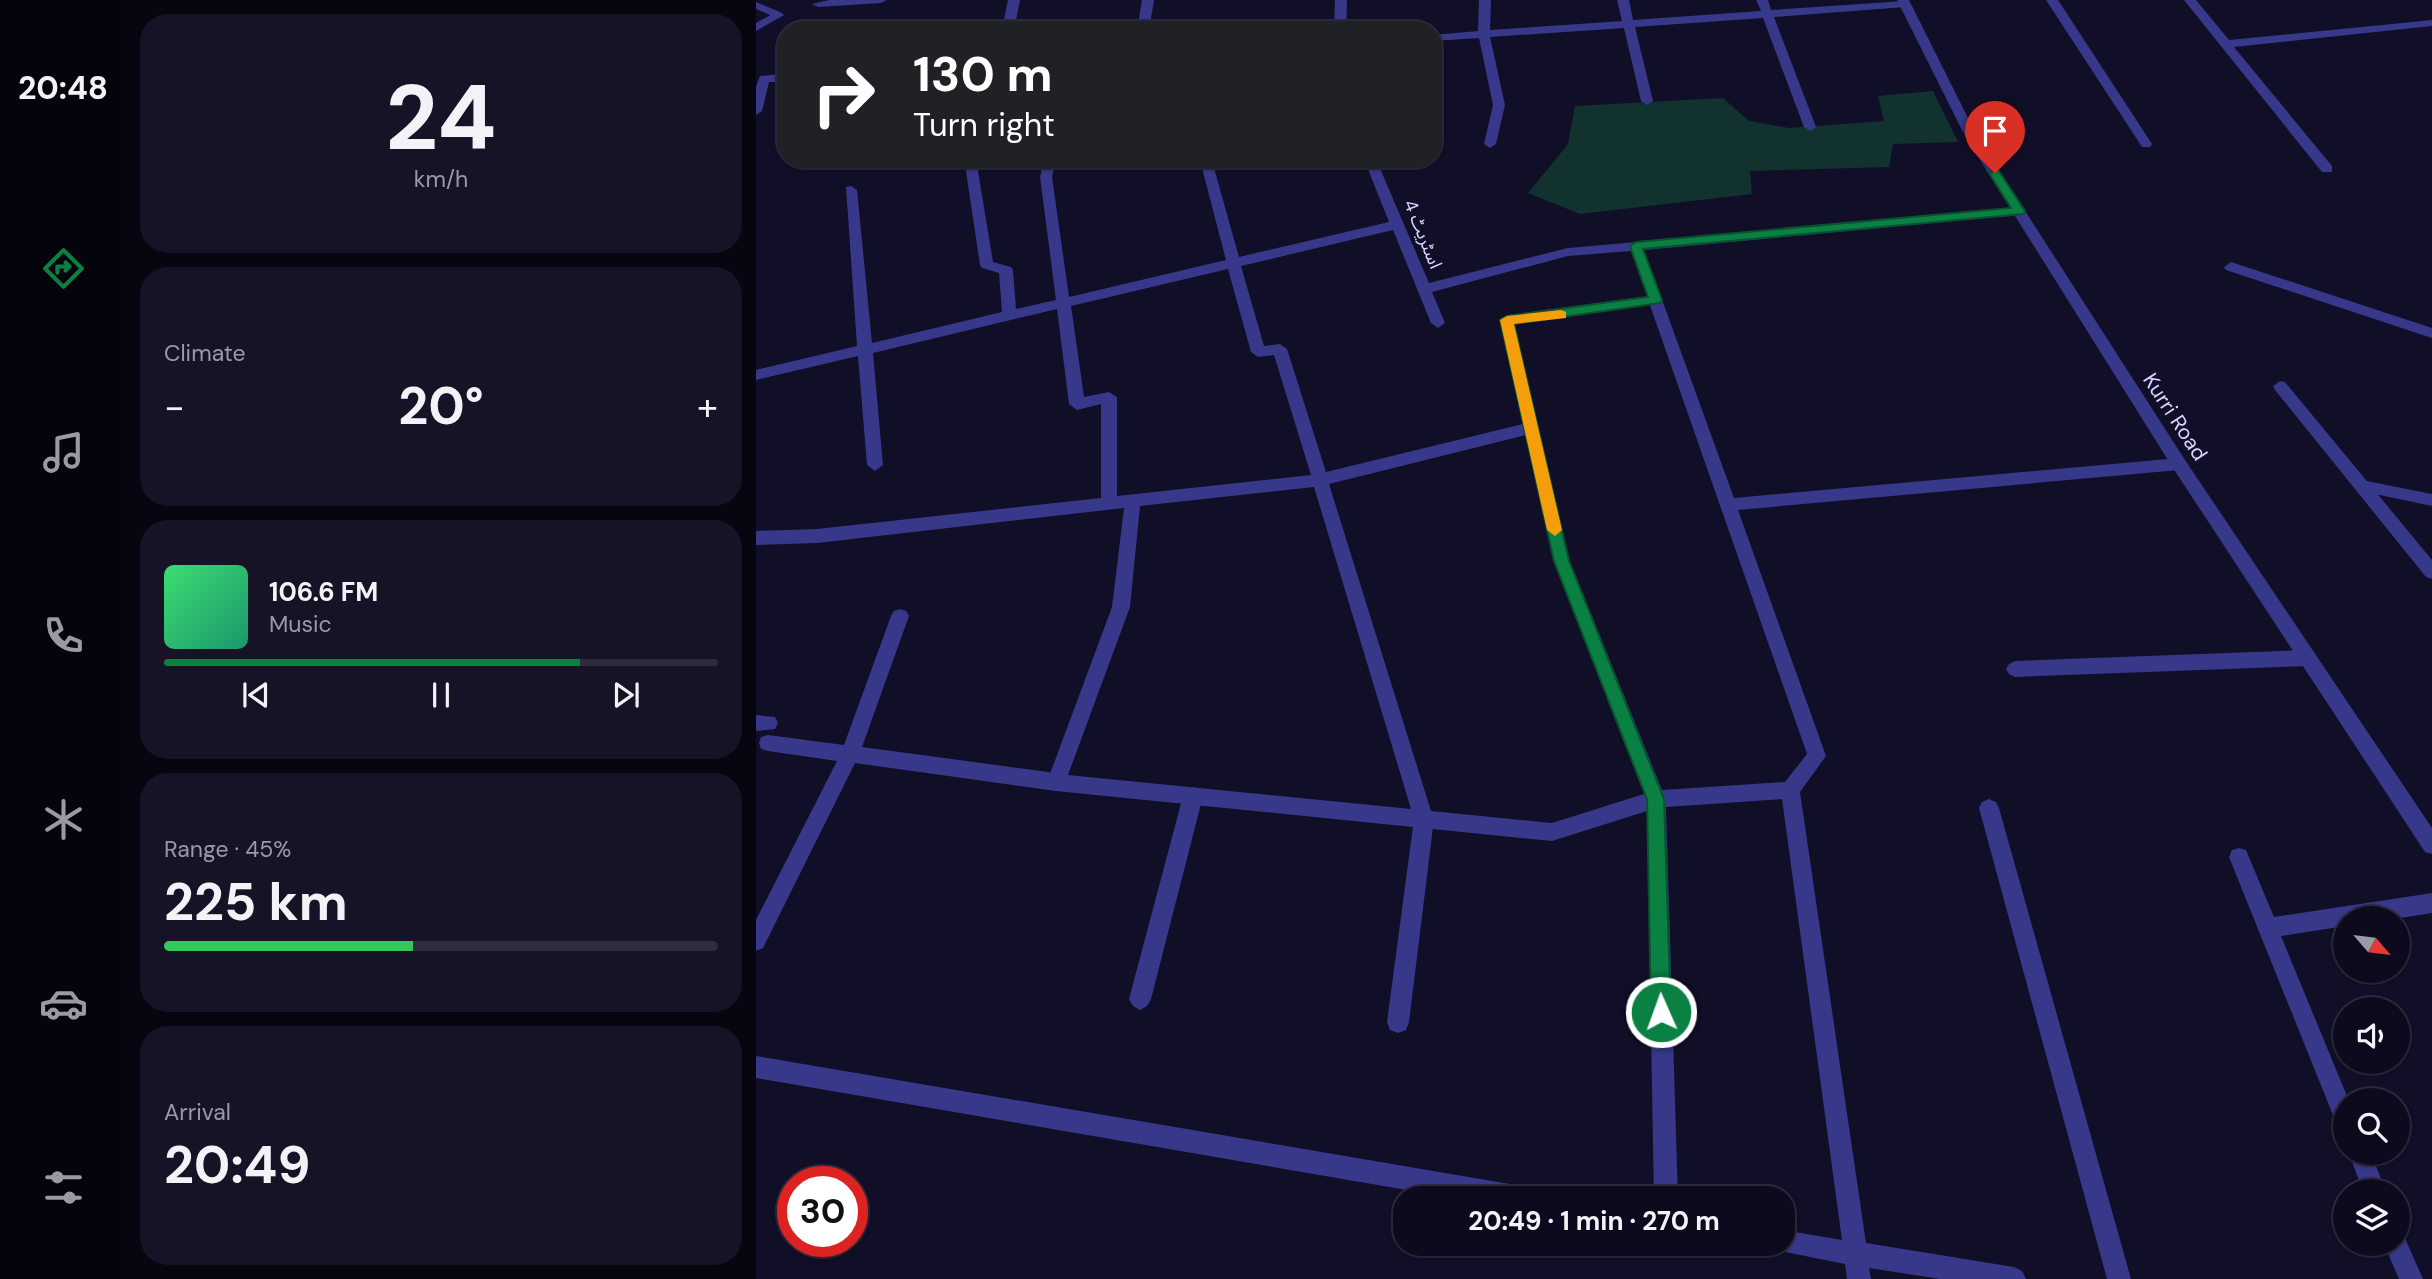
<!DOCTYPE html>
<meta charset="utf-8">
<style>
:root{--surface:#0d0a1e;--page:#161327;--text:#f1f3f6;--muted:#9a9aa4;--line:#2d2b3c;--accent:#0b8043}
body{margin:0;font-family:"DM Sans","Noto Sans Arabic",sans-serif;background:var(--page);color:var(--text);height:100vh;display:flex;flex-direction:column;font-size:26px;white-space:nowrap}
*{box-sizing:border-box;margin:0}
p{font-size:23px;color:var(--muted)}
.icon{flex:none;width:38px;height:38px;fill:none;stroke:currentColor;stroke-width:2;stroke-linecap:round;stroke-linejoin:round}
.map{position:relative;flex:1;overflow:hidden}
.panel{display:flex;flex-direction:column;gap:14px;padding:14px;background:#070610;width:630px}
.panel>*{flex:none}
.hud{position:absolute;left:21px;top:21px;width:665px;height:147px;border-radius:28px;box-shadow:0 2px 5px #0004,0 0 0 2px var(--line);background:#202124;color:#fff;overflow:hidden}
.needle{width:46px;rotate:118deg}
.buttons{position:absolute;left:1577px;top:906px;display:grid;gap:14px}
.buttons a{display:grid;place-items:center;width:77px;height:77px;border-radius:50%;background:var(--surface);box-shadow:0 2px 5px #0004,0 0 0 2px var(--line);font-size:35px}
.speed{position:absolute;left:21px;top:1166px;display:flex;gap:14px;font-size:35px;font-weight:700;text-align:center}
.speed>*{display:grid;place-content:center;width:91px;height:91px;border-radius:50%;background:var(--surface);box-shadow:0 2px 5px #0004,0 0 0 2px var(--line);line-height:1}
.speed .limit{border:10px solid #d22;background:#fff;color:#111}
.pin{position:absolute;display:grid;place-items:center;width:60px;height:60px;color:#fff;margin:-72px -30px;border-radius:50% 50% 50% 0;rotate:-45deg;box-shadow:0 0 7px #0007}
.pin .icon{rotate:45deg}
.me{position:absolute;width:77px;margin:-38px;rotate:358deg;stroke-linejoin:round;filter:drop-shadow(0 0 5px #0008)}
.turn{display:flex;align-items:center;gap:24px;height:147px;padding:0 21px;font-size:32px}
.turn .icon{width:91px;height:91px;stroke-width:2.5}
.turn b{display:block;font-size:49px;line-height:60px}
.big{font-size:52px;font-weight:700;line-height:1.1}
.panel .widget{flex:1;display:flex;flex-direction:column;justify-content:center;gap:10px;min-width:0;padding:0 24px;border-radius:28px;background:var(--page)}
.panel .dial{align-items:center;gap:0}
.dial b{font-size:91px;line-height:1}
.song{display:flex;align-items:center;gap:21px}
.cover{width:84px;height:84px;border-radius:10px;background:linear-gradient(135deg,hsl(140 70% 55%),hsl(160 70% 35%))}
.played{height:7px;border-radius:4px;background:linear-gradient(90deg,var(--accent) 75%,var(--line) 75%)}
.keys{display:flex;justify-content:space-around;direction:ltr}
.heat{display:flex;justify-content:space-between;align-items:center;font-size:38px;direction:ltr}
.charge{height:10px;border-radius:5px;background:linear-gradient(90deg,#34c759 45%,var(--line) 0)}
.trip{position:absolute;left:637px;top:1186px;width:402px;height:70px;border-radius:28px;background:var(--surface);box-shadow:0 2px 5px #0004,0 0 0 2px var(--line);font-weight:700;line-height:70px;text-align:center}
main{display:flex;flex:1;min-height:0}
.dock{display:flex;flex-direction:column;width:126px;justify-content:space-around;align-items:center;background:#05040c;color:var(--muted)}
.dock .icon{width:49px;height:49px}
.dock .current{color:var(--accent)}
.dock b{font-size:32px;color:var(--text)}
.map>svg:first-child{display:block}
.green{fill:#11322f}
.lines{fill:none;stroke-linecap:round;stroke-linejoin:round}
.service{fill:#373889;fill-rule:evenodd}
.minor{fill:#373889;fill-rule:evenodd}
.tertiary{fill:#373889;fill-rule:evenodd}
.route{fill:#0b8043;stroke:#07532c;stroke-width:2}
.slow{fill:#f59e0b}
.labels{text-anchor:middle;stroke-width:7;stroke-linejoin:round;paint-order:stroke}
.far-street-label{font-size:18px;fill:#d7d5ff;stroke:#110e28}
.street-label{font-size:21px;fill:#d7d5ff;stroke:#110e28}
</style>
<main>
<nav class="dock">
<b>20:48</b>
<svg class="icon current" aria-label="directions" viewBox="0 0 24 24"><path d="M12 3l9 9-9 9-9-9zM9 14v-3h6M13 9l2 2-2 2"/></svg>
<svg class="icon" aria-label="music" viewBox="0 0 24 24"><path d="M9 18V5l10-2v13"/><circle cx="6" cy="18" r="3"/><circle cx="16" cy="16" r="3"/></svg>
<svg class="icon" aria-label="phone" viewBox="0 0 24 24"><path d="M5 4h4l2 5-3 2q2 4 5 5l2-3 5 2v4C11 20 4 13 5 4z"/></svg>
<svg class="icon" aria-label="climate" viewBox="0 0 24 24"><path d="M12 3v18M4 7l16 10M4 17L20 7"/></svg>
<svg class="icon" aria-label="car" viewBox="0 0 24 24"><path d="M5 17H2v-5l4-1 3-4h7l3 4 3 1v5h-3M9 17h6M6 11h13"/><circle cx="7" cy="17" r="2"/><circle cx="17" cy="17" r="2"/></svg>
<svg class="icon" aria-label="filters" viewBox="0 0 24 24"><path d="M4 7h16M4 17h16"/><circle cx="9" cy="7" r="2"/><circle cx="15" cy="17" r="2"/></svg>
</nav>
<section class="panel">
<div class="widget dial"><b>24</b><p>km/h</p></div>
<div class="widget"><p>Climate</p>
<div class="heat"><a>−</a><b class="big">20°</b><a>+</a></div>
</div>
<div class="widget">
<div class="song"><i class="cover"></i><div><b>106.6 FM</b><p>Music</p></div></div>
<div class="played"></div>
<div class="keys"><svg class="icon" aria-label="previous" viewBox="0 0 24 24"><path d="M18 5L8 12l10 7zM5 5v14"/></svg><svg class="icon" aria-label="pause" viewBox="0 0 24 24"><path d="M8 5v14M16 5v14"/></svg><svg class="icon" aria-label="next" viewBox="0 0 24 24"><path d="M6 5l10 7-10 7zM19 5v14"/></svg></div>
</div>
<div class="widget"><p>Range · 45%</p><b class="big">225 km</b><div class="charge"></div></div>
<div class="widget"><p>Arrival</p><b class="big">20:49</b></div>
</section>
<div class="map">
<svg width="1676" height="1279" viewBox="0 0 1676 1279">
<rect width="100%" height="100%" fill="#110e28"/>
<path class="green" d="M 1177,91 L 1202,142 L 1137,144 L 1133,167 L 994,171 L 996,194 L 824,214 L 772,193 L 812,144 L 819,106 L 967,98 L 993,121 L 1033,128 L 1128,121 L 1122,96 Z"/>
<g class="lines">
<g class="service">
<path d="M 18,13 L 28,15 L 0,31 L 0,23 Z"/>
<path d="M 900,295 L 905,297 L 905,303 L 751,325 L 744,320 L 751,315 Z"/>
<path d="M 1524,381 L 1529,382 L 1676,560 L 1676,579 L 1670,577 L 1519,390 L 1517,386 Z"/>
<path d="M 144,609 L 150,611 L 153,616 L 106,747 L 300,773 L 307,776 L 309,782 L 307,788 L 300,791 L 99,763 L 7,948 L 0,951 L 0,920 L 81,761 L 12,751 L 5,749 L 3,743 L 5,737 L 12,735 L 88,745 L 135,616 L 138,611 Z"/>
<path d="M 437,787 L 444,790 L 447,796 L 395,999 L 391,1006 L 384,1010 L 377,1006 L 373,999 L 427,796 L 430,790 Z"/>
<path d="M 668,810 L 675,813 L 678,819 L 653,1022 L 650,1030 L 642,1033 L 634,1030 L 631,1022 L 658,819 L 661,813 Z"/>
</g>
<g class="minor">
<path d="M 73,0 L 131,0 L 125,3 L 62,7 L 56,4 Z"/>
<path d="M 252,0 L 264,0 L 258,30 L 246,30 Z"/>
<path d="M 386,0 L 398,0 L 393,30 L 381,30 Z"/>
<path d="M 579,0 L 591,0 L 590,30 L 578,30 Z"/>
<path d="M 723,0 L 735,0 L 734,30 L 866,21 L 861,0 L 873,0 L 877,20 L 1005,11 L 1000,0 L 1012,0 L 1015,10 L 1149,1 L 1155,4 L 1149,7 L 1018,17 L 1060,127 L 1054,131 L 1048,127 L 1007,18 L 879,27 L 897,101 L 891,105 L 885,101 L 868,28 L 734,37 L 749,105 L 740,144 L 734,148 L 728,144 L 737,105 L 723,38 L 677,41 L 677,35 L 722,31 Z"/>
<path d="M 1290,0 L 1302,0 L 1396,144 L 1394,147 L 1386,147 Z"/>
<path d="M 1428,0 L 1440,0 L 1473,40 L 1676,20 L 1676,26 L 1478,47 L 1576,166 L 1576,172 L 1566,172 Z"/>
<path d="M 0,2 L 26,13 L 28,15 L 22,18 L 0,9 Z"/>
<path d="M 30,74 L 30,82 L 13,82 L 6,111 L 0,115 L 0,87 L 4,76 Z"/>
<path d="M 214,159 L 226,159 L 222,171 L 237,262 L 255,267 L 257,270 L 260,309 L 300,300 L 284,177 L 288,159 L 300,159 L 296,177 L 313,297 L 470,260 L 446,168 L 452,164 L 458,168 L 483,257 L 633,222 L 608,159 L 620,159 L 673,283 L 812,248 L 1268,208 L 1268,214 L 1263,215 L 888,250 L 978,498 L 1423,458 L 1431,464 L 1423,470 L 982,510 L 1070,756 L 1044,792 L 1110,1243 L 1258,1267 L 1266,1271 L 1270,1279 L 1184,1279 L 1113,1268 L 1115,1279 L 1091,1279 L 1089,1264 L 1019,1250 L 1016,1244 L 1027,1244 L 1027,1230 L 1086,1240 L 1026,799 L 910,807 L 922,1199 L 898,1199 L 891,811 L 796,841 L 300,791 L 293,788 L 291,782 L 356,607 L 368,508 L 61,543 L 0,545 L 0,531 L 61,529 L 345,498 L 345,404 L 321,410 L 313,404 L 301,309 L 117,353 L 127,465 L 119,471 L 111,465 L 102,356 L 0,380 L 0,370 L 101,346 L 90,187 L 95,186 L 101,190 L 116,343 L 246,312 L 243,273 L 226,268 L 224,265 L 210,171 ZM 637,230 L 675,323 L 682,328 L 689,323 L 676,292 L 812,256 L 875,251 L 1051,754 L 1029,782 L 906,790 L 814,561 L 756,317 L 746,317 L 744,320 L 767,424 L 570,472 L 531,349 L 524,344 L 508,346 L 485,266 ZM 472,269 L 495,352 L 502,357 L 518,355 L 555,475 L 361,496 L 361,397 L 353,392 L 328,397 L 315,306 ZM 770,435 L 798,561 L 888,794 L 796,823 L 675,811 L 573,484 ZM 558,487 L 655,809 L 312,775 L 374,607 L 384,506 Z"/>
<path d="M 425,159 L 437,159 L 434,166 L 426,166 Z"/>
<path d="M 1475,262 L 1676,328 L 1676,338 L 1470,270 L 1468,267 Z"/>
<path d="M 1606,480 L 1676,494 L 1676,506 L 1600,490 L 1598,486 Z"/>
<path d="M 1552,650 L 1558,653 L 1561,658 L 1558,663 L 1552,666 L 1259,677 L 1253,674 L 1250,669 L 1253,664 L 1259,661 Z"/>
<path d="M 0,715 L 19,717 L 22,723 L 19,729 L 0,731 Z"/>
<path d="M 1233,799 L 1240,802 L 1243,808 L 1375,1279 L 1351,1279 L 1223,808 L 1226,802 Z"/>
<path d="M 1483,848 L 1490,850 L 1518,917 L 1676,893 L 1676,913 L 1638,919 L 1589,919 L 1589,926 L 1525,936 L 1593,1101 L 1589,1101 L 1589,1128 L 1581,1125 L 1473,857 L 1476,850 Z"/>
<path d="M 0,1056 L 772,1187 L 780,1191 L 783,1199 L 703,1199 L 0,1078 Z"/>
<path d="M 1593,1153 L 1615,1153 L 1630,1192 L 1607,1192 Z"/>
<path d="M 1642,1233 L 1648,1236 L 1667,1279 L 1643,1279 L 1628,1244 L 1642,1244 Z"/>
</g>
<path class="tertiary" d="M 1141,0 L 1153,0 L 1221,136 L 1429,460 L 1676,828 L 1676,854 L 1669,852 L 1417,468 L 1209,136 Z"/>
</g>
<path class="route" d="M 1239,170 L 1243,171 L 1269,211 L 1267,214 L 887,249 L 906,300 L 904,303 L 758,324 L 813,561 L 908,799 L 915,1012 L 912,1019 L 905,1022 L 898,1019 L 895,1012 L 891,799 L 798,561 L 744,320 L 751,316 L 892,297 L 874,246 L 880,242 L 1255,208 L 1233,173 Z"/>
<path class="slow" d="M 805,310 L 810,312 L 810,318 L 758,324 L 806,530 L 799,536 L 791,530 L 744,320 L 751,316 Z"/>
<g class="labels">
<g class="far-street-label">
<text transform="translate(667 234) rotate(68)" y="6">اسٹریٹ 4</text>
</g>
<g class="street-label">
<text transform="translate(1419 417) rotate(57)" y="7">Kurri Road</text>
</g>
</g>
</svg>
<div class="buttons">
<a><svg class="needle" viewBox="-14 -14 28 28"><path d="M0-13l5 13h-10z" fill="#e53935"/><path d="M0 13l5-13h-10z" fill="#9a9aa4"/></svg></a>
<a><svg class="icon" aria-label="sound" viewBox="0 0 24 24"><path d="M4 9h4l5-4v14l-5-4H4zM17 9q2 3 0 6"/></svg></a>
<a><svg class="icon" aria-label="search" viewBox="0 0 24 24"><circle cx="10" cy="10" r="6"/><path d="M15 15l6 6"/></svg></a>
<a><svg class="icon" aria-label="layers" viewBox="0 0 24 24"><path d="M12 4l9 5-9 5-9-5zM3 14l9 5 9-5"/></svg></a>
</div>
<div class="speed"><div class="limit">30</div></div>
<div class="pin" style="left:1239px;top:173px;background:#d93025"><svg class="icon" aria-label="arrive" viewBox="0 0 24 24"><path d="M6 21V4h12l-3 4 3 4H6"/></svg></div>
<svg class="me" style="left:905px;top:1012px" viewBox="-20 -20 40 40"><circle r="17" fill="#0b8043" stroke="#fff" stroke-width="3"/><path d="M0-11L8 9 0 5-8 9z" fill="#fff"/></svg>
<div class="trip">20:49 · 1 min · 270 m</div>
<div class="hud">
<div class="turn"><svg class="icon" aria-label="right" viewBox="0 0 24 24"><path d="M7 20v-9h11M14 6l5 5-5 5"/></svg><div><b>130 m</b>Turn right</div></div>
</div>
</div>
</main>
